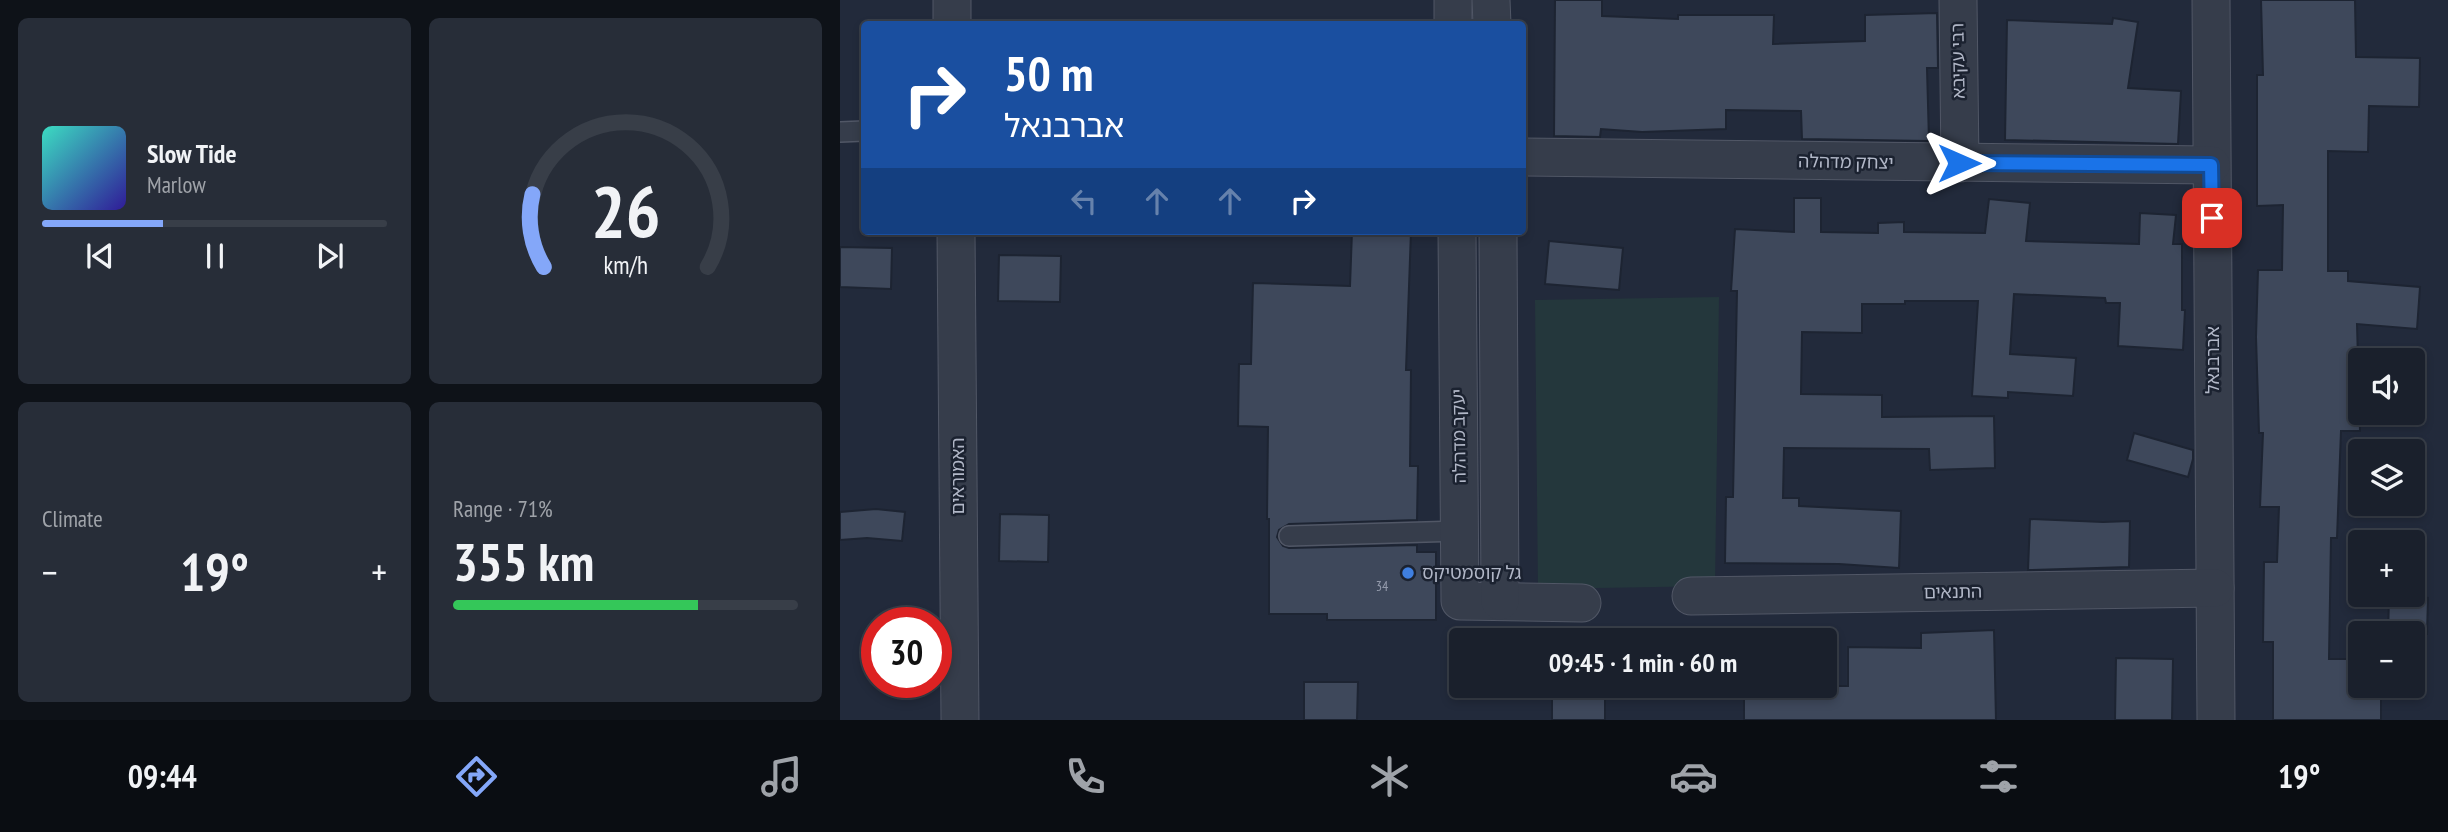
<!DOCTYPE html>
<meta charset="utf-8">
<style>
:root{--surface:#1a202c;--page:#272d38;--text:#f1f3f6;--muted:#9fa3a9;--line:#383e48;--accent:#84a7f9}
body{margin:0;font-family:"PT Sans Narrow","Noto Sans Hebrew",sans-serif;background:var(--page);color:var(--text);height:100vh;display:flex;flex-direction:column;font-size:26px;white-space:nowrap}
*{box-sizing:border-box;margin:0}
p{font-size:23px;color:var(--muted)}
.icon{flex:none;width:38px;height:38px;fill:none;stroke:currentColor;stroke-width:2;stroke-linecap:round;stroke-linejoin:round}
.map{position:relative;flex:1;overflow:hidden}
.drawer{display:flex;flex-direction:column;gap:18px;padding:18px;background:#0e1218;width:840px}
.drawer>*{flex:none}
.hud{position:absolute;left:21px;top:21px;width:665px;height:214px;border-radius:7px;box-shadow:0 4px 10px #0003,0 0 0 2px var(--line);background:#1a4fa0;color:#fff;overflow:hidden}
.buttons{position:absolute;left:1508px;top:348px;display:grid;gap:14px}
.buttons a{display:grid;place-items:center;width:77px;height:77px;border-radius:7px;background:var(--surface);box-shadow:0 4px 10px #0003,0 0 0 2px var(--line);font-size:35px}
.speed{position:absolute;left:21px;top:607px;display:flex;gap:14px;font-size:35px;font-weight:700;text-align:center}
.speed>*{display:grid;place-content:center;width:91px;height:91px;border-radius:50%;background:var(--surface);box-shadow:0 4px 10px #0003,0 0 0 2px var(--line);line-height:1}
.speed .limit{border:10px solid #d22;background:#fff;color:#111}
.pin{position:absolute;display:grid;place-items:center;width:60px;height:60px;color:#fff;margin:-30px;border-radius:14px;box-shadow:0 4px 10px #0006}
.me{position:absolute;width:77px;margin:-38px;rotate:90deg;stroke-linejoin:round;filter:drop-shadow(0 0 5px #0008)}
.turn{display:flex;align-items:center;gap:24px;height:147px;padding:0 28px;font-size:32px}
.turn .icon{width:91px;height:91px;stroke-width:2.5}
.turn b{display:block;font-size:49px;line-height:60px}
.lanes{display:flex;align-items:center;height:66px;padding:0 28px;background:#0003;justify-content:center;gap:35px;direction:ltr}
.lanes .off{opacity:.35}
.big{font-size:52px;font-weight:800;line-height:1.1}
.drawer .card{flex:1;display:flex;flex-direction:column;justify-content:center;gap:10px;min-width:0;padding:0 24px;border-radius:10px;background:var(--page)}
.drawer .dial{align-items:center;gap:0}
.dial svg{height:182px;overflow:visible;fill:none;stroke:var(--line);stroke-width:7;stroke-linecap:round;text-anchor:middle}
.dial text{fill:var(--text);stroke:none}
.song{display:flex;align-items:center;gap:21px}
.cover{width:84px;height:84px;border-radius:10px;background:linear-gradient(135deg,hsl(170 70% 55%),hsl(250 70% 35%))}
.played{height:7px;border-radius:4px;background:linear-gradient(90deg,var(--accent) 35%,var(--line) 35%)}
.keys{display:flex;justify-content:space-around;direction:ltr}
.heat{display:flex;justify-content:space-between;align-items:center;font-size:38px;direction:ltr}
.charge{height:10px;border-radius:5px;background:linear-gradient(90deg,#34c759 71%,var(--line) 0)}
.drawer .tiles{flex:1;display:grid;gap:18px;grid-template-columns:repeat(2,1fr)}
.trip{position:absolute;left:609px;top:628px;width:388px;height:70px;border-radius:7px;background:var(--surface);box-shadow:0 4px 10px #0003,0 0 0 2px var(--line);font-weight:800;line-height:70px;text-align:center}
.dock{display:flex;height:112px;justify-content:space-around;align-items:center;background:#0a0d12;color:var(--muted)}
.dock .icon{width:49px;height:49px}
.dock .on{color:var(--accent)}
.dock b{font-size:32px;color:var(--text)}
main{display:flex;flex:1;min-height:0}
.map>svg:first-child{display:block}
.green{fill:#24373c}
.building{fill:#3e485b;stroke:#1d2432;stroke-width:2}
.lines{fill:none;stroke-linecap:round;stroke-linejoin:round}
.lane-casing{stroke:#515766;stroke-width:22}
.street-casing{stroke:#515766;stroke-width:39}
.lane{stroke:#363d4b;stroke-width:19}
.street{stroke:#363d4b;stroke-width:37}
.route-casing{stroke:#114b97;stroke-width:18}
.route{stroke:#1a73e8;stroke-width:12}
.shop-dot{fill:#3f7fe0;stroke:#1b2230;stroke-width:2.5}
.labels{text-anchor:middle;stroke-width:5;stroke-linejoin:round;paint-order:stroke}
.number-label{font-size:14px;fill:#949bac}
.street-label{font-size:18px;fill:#b1b7c7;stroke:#1b2230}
.poi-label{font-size:18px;fill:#b1b7c7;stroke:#1b2230;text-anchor:start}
</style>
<main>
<section class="drawer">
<div class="tiles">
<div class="card">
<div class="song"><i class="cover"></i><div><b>Slow Tide</b><p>Marlow</p></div></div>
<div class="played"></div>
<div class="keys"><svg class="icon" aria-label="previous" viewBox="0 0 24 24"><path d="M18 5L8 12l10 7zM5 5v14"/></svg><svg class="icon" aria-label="pause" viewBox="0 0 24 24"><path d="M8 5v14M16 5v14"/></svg><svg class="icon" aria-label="next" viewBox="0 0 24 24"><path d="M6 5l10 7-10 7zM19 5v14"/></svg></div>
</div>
<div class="card dial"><svg viewBox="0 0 100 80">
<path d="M14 69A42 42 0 1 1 86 69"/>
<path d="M14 69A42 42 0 0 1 9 37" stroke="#84a7f9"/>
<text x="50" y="56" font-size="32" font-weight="700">26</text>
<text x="50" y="72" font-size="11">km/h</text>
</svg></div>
<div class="card"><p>Climate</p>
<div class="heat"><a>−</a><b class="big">19°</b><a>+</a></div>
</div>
<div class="card"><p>Range · 71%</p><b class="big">355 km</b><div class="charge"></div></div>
</div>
</section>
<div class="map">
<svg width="1608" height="720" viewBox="0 0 1608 720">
<rect width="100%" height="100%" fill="#222a3b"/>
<path class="green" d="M 879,297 L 875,586 L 698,589 L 695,300 Z"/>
<g class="building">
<path d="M 715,0 L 762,0 L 762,16 L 838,19 L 838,15 L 934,15 L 933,44 L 1025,41 L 1025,15 L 1097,13 L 1098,68 L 1087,68 L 1089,141 L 962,139 L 961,111 L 886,110 L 886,129 L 802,132 L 761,129 L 760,137 L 714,136 Z"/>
<path d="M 1421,0 L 1515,0 L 1516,57 L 1580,58 L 1579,107 L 1529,106 L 1528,152 L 1488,151 L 1488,271 L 1508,271 L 1508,281 L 1580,287 L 1577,329 L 1517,324 L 1520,431 L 1501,431 L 1497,538 L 1491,538 L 1489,659 L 1521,659 L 1521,686 L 1541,686 L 1541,720 L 1433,720 L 1433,642 L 1423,642 L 1424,562 L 1437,562 L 1439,507 L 1420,507 L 1423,433 L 1419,433 L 1416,337 L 1418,270 L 1442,270 L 1443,205 L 1417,206 L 1417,75 L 1423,75 Z"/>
<path d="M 1273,18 L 1298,22 L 1288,88 L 1341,91 L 1338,144 L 1165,140 L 1167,20 L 1272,24 Z"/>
<path d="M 954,198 L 981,198 L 981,232 L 1038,233 L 1038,223 L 1064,222 L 1064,232 L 1145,233 L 1149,199 L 1190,203 L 1186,241 L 1299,244 L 1300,213 L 1336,215 L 1333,244 L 1342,244 L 1342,310 L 1345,310 L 1343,350 L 1278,346 L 1280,303 L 1266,303 L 1265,298 L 1174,294 L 1170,354 L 1236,358 L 1233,396 L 1168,392 L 1168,398 L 1132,396 L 1138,301 L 1065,301 L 1065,304 L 1022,304 L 1022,333 L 962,332 L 961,394 L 1042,395 L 1042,417 L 1154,416 L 1155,468 L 1090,470 L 1089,449 L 944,448 L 943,498 L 959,498 L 959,506 L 1061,511 L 1059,568 L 999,564 L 885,563 L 886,497 L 893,497 L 897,291 L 891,291 L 895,229 L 954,232 Z"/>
<path d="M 512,231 L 571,231 L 566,370 L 571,370 L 570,466 L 578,466 L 577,520 L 449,524 L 439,530 L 437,537 L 443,546 L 449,548 L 577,545 L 577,552 L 596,552 L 596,620 L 487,620 L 487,614 L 429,614 L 429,519 L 427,519 L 428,427 L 398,426 L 399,364 L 411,364 L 413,283 L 510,286 Z"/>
<path d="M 709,241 L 783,248 L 779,290 L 705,284 Z"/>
<path d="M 0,247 L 52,248 L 51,289 L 0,287 Z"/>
<path d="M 159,255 L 221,256 L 220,302 L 158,301 Z"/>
<path d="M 1294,433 L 1353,450 L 1353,459 L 1348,477 L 1287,460 Z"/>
<path d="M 36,509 L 65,512 L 62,541 L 27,538 L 0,540 L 0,512 Z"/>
<path d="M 160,514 L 209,515 L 208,562 L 159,561 Z"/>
<path d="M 1190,519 L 1263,522 L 1290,521 L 1289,567 L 1188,570 Z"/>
<path d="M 1549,597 L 1588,598 L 1587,634 L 1548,634 Z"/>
<path d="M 1154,630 L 1156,720 L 904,720 L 904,686 L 1008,686 L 1008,647 L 1081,648 L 1081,633 Z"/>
<path d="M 1276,658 L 1333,659 L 1332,720 L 1275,720 Z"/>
<path d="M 464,682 L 518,682 L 517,720 L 464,720 Z"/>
<rect x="712" y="686" width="53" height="34"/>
</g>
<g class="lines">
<g class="lane-casing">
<g id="lane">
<path d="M 0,132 L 24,131"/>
<path d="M 449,536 L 620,531"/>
</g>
</g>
<g class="street-casing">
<g id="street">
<path d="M 112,0 L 112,24"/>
<path d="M 613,0 L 613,24"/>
<path d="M 651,0 L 652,24"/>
<path d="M 1118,0 L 1120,163"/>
<path d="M 1371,0 L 1376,720"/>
<path d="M 682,157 L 1371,165"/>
<path d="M 116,231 L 120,720"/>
<path d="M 617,231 L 620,601 L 742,603"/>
<path d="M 658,231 L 660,601"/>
<path d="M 851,596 L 1375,588"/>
</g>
</g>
<use href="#lane" class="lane"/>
<use href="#street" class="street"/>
</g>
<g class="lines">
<g class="route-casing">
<path id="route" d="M 1119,163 L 1371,165 L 1372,218"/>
</g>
<use href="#route" class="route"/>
</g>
<circle class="shop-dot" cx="568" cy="573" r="7"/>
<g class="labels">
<g class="number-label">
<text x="542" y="591">34</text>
</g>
<g class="street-label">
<text transform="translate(1118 61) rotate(-91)" y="6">רבי עקיבא</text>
<text transform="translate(1006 162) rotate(1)" y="6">יצחק מדהלה</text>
<text transform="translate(1373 360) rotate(-90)" y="6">אברבנאל</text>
<text transform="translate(619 436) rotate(-91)" y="6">יעקב מדהלה</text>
<text transform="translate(118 476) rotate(-90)" y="6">האמוראים</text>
<text transform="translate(1113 592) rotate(-1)" y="6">התנאים</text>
</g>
<g class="poi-label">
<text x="582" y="579">גל קוסמטיקס</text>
</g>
</g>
</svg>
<div class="buttons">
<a><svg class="icon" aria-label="sound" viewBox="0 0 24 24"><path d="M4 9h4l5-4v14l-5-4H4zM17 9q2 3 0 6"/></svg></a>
<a><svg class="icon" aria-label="layers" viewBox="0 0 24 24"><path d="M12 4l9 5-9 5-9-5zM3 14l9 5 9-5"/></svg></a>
<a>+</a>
<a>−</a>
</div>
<div class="speed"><div class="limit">30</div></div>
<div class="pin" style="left:1372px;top:218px;background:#d93025"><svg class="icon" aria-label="arrive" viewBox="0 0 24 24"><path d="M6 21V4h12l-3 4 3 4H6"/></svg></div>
<svg class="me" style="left:1119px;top:163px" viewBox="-20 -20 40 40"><path d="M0-17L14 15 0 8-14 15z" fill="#1a73e8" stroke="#fff" stroke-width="4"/></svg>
<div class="trip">09:45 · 1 min · 60 m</div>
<div class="hud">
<div class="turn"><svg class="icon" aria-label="right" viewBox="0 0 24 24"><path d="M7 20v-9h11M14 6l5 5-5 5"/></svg><div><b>50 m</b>אברבנאל</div></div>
<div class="lanes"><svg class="icon off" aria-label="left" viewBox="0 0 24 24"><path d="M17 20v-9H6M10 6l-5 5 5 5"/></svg><svg class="icon off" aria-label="ahead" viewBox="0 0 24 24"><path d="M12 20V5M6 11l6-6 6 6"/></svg><svg class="icon off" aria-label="ahead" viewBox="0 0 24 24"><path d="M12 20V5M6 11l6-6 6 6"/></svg><svg class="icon" aria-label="right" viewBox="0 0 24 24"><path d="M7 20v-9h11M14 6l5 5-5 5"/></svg></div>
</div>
</div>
</main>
<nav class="dock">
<b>09:44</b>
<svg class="icon on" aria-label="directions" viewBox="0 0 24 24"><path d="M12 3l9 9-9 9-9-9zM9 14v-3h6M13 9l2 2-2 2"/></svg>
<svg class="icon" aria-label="music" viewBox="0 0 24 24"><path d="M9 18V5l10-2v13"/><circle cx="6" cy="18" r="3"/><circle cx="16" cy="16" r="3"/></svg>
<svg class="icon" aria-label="phone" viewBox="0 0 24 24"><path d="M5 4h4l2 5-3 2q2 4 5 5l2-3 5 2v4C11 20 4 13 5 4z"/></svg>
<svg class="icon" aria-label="climate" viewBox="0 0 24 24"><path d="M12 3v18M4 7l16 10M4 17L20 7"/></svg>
<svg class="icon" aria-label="car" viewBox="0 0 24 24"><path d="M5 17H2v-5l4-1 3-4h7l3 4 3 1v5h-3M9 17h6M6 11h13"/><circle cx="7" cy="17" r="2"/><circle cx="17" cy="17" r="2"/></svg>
<svg class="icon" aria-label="filters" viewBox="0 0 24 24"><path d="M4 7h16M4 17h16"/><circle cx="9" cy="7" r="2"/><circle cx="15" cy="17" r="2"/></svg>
<b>19°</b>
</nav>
